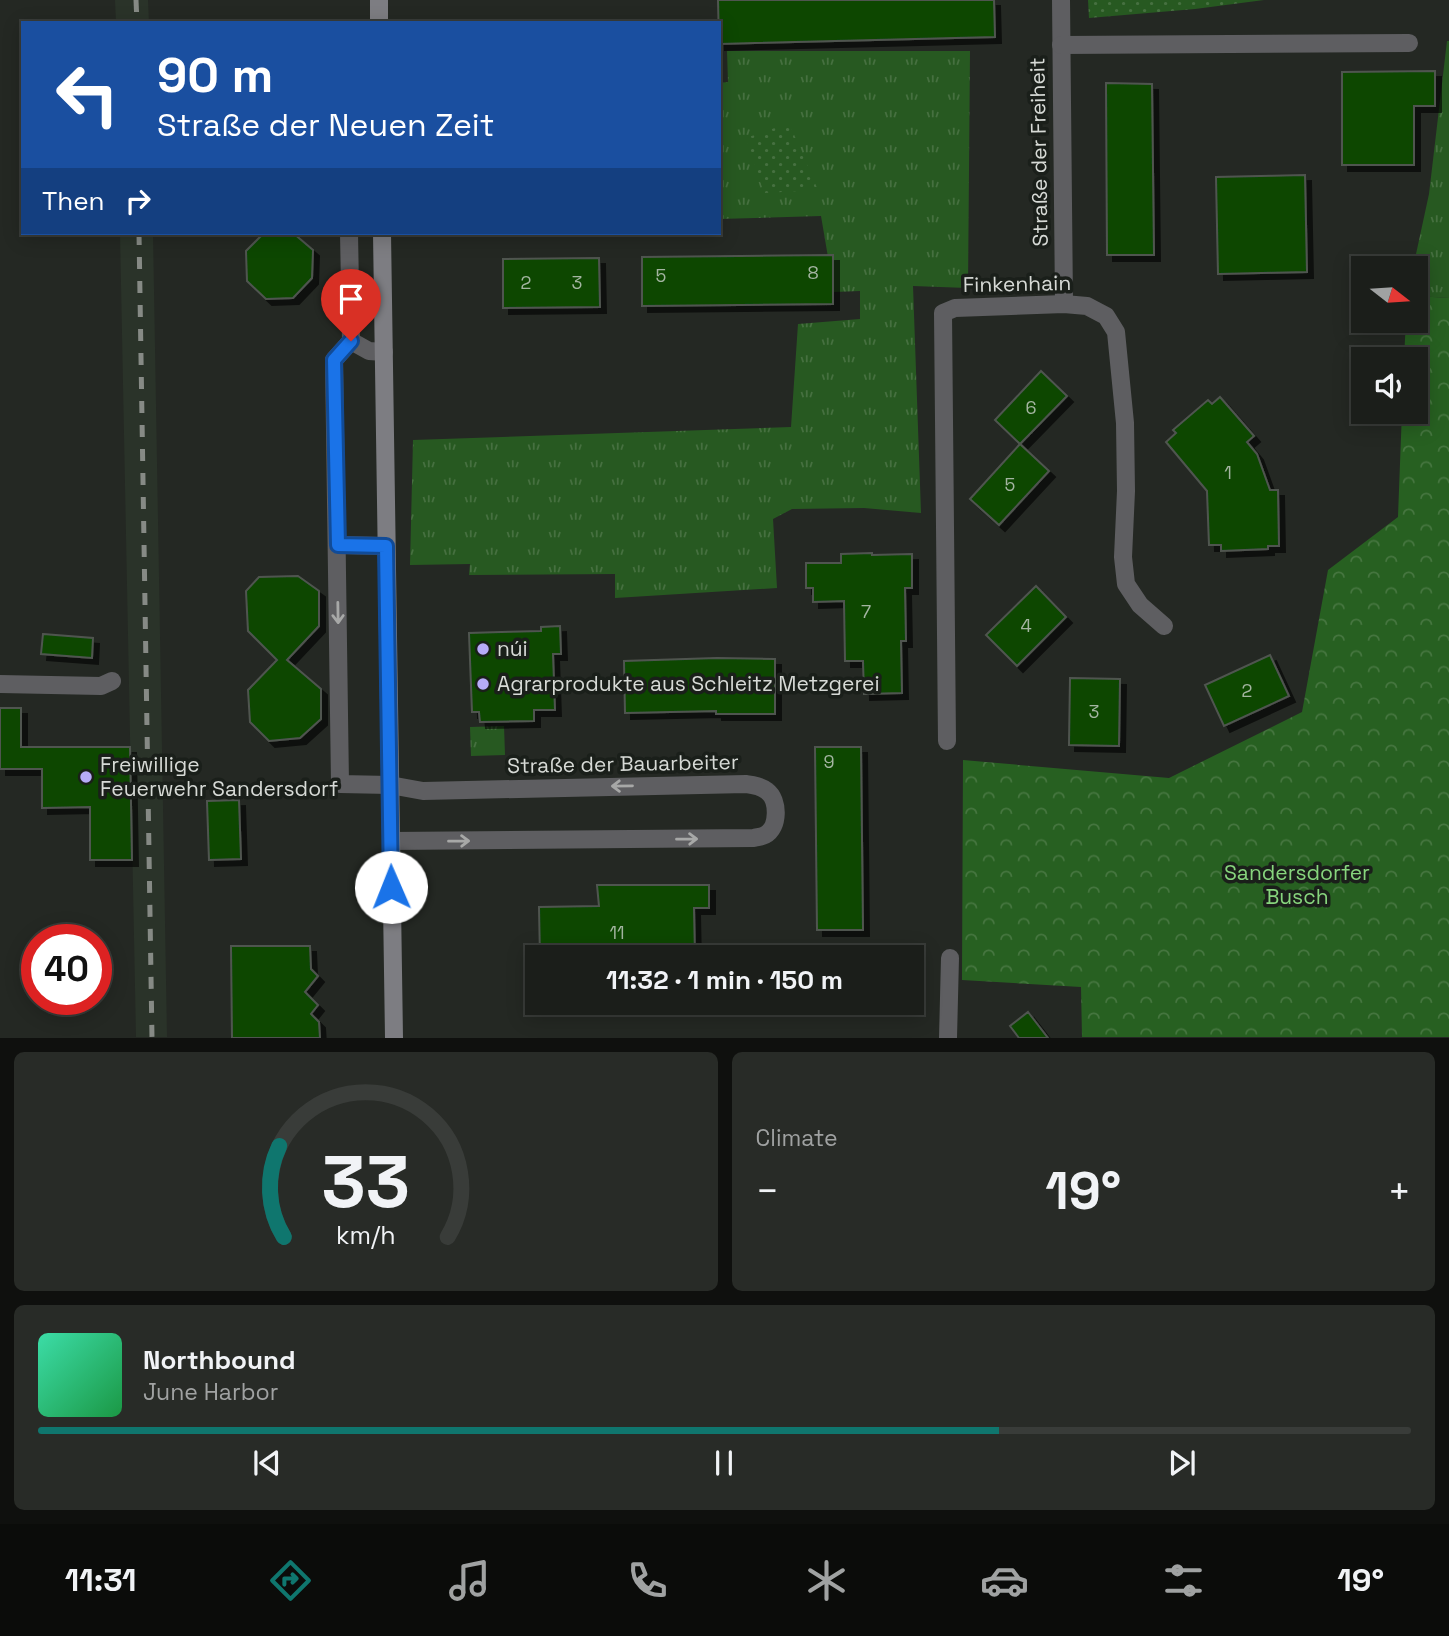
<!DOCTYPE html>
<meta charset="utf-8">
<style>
:root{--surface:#1b1e1a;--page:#282b27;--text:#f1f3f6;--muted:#a0a2a2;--line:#393c39;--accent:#0f766e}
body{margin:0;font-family:"Space Grotesk",sans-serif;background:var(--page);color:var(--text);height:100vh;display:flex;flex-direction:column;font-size:26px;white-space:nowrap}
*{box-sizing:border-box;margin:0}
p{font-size:23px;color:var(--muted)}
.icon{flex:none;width:38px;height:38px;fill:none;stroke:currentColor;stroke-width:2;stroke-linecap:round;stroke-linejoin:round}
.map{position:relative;height:1038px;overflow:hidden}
.details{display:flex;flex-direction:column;gap:14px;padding:14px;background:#0f100e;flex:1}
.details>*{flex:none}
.hud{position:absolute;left:21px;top:21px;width:700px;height:214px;border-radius:0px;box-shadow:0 4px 18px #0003,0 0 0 2px var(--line);background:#1a4fa0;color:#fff;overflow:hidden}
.needle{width:46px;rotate:107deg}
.buttons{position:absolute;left:1351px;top:256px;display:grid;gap:14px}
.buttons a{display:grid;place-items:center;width:77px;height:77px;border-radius:0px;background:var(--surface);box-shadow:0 4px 18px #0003,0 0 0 2px var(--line);font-size:35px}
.speed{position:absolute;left:21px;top:924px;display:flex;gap:14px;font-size:35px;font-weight:700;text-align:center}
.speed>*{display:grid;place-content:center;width:91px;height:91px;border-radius:50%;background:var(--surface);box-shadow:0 4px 18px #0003,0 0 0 2px var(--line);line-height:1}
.speed .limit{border:10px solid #d22;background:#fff;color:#111}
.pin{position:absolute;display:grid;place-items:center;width:60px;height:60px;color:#fff;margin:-72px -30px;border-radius:50% 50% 50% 0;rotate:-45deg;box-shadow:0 0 7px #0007}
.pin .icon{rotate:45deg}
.me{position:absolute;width:77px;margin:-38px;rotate:359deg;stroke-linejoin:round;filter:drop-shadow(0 0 5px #0008)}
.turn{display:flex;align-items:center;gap:24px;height:147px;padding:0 21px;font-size:32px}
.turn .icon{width:91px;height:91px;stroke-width:2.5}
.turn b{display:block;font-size:49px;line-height:60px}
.then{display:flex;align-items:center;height:66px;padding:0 21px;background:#0003;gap:14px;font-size:26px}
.big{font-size:52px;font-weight:700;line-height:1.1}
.details .tile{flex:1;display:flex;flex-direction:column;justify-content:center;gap:10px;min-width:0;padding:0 24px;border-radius:10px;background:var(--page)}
.details .dial{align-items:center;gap:0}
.dial svg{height:182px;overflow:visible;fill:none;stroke:var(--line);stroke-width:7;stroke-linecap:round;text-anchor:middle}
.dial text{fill:var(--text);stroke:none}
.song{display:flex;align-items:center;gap:21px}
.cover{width:84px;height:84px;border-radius:10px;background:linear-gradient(135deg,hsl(160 70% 55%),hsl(140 70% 35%))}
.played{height:7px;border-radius:4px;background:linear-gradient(90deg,var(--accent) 70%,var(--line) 70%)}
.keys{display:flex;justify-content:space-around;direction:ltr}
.heat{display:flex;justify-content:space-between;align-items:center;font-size:38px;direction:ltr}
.details .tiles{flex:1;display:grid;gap:14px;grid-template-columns:1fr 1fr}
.tile:last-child{grid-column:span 2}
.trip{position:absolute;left:525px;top:945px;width:399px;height:70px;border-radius:0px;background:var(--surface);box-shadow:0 4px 18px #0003,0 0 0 2px var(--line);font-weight:700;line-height:70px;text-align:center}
.tab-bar{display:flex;height:112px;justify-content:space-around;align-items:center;background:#0b0c0a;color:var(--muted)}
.tab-bar .icon{width:49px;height:49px}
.tab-bar .selected{color:var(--accent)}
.tab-bar b{font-size:32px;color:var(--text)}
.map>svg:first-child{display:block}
.built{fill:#2a3329}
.grass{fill:url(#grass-tufts)}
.forest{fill:url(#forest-crowns)}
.park{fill:url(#park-dots)}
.building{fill:#094703;stroke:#50554f;stroke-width:2;filter:url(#shadow)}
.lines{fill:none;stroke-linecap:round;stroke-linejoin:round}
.street{stroke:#5e5e61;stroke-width:18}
.secondary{stroke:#7d7d82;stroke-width:18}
.rail{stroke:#868a85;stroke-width:5;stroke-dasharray:12 12;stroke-linecap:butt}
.oneway{stroke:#a7a8a7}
.route-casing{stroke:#114b97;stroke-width:18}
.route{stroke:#1a73e8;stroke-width:12}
.poi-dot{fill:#b7abf8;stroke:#1a1f1a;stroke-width:2.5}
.labels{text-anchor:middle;stroke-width:7;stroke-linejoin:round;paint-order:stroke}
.number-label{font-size:18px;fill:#a4b5a1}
.street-label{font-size:21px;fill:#d7dad6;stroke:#1a1f1a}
.poi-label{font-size:21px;fill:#d7dad6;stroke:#1a1f1a;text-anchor:start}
.park-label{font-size:21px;fill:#87d57d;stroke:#1a1f1a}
</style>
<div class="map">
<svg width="1449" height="1038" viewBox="0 0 1449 1038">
<defs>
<pattern id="grass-tufts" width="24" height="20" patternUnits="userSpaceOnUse" patternTransform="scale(1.75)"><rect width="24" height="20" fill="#275921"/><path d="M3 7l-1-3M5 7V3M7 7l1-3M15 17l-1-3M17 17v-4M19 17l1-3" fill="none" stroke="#467040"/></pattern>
<pattern id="forest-crowns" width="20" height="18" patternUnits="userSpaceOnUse" patternTransform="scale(1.75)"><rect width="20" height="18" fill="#276021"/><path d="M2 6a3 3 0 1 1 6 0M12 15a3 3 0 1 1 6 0" fill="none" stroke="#467640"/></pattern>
<pattern id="park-dots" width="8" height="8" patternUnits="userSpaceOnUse" patternTransform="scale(1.75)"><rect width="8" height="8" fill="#275921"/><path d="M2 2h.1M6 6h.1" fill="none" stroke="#467040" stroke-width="1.8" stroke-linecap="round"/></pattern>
<filter id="shadow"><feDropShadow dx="6" dy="6" stdDeviation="0" flood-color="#0009"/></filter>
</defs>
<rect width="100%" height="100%" fill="#242823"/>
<g class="built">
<path d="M 115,0 L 148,0 L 149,23 L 116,23 Z"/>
<path d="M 120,233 L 153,233 L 167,1037 L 136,1037 Z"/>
</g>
<g class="grass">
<path d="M 1447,41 L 1449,41 L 1449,298 L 1416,296 L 1416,268 L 1413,268 L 1429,194 Z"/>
<path d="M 727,51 L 970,51 L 968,288 L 913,286 L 921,513 L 864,508 L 792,509 L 773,519 L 777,588 L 615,598 L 615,574 L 469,575 L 470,564 L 410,565 L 413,440 L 791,427 L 798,324 L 860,319 L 860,291 L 834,292 L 821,216 L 719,219 L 719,83 L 728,82 Z"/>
<path d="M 504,726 L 505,755 L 471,756 L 470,727 Z"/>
</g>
<path class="forest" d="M 1416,296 L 1449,298 L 1449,1037 L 1082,1037 L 1081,987 L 962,980 L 963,760 L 1169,778 L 1302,712 L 1328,570 L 1398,517 L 1402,411 L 1416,411 L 1416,359 L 1404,359 L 1406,320 L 1416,320 Z"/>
<g class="park">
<path d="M 1088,0 L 1264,0 L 1195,9 L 1089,18 Z"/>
<path d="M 789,123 L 818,190 L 764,193 L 746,138 Z"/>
</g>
<g class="building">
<path d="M 718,0 L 994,0 L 995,37 L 719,44 Z"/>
<path d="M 1435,71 L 1435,106 L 1414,106 L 1414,165 L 1342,165 L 1342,72 Z"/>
<path d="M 1106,83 L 1152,84 L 1154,255 L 1107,255 Z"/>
<path d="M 1305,175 L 1307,272 L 1218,274 L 1216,177 Z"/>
<path d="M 264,233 L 293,233 L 313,250 L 312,278 L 293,298 L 266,299 L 247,281 L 246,251 Z"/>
<path d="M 833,255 L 833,304 L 642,306 L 642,257 Z"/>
<path d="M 599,258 L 600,307 L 503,308 L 503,259 Z"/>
<path d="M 1041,371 L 1067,396 L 1020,444 L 995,420 Z"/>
<path d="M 1220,397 L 1254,436 L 1247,442 L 1257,454 L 1270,490 L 1278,490 L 1279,546 L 1268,546 L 1268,549 L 1221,551 L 1221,545 L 1209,545 L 1207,491 L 1166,442 L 1176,433 L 1173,430 L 1208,400 L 1212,404 Z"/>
<path d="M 1020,444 L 1049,471 L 999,525 L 970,499 Z"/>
<path d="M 872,553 L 872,555 L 912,554 L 912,588 L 905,588 L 906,641 L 901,641 L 902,693 L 864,694 L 863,661 L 845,661 L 844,601 L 813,602 L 813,588 L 806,588 L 806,563 L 841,563 L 841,554 Z"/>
<path d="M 298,576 L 319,591 L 319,626 L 287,660 L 321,689 L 321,719 L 300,738 L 269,741 L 250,722 L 248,690 L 277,660 L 248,631 L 246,591 L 259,577 Z"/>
<path d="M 1036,586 L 1066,617 L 1017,666 L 986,635 Z"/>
<path d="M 560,626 L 561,654 L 553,654 L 555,710 L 534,710 L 534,721 L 480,722 L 479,712 L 472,712 L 469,633 L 541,631 L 541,627 Z"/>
<path d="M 43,634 L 93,638 L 92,658 L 41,654 Z"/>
<path d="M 1270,655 L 1289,696 L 1224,726 L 1205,685 Z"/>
<path d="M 717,658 L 775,659 L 775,714 L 716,714 L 716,711 L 625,713 L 624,661 Z"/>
<path d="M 1070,678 L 1120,679 L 1119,746 L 1069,745 Z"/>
<path d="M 0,708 L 21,708 L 21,747 L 130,747 L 132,860 L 90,860 L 90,807 L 42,808 L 42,769 L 0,769 Z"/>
<path d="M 815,747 L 861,747 L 863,930 L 817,930 Z"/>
<path d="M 239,800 L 241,859 L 209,860 L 207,801 Z"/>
<path d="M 597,885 L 709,885 L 709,908 L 694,908 L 695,957 L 540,957 L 539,907 L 599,906 Z"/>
<path d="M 231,946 L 310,946 L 311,969 L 318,976 L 305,992 L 318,1005 L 311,1014 L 319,1022 L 320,1038 L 232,1038 Z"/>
<path d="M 1028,1012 L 1048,1038 L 1019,1038 L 1010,1026 Z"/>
</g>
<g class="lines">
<g class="street">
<path d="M 1061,0 L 1064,304"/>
<path d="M 1061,45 L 1409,43"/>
<path d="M 349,233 L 351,341 L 334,360 L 340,784 L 390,785 L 423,791 L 746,784 C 753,785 761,786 767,791 C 779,800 779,828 765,835 C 761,837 757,837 754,838 L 391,841"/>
<path d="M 351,341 L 369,351 L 384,352"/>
<path d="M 338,545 L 386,546"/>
<path d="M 0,684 L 101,686 L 112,681"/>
<path d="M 947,741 L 943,313 L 955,308 L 1064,304 L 1087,306 L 1106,316 L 1116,332 L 1125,423 L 1126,491 L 1123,557 L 1126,584 L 1140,605 L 1164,626"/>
<path d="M 948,1038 L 950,958"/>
</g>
<g class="secondary">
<path d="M 379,0 L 379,23"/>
<path d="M 382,233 L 394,1038"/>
</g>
<g class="rail">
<path d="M 136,0 L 137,23"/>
<path d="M 139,233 L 152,1038"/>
</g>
</g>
<defs><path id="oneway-shaft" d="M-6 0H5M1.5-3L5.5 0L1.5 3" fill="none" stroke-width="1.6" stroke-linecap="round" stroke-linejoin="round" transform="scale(1.75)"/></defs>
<g class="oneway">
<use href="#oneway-shaft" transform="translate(338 613) rotate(89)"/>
<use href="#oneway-shaft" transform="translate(622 786) rotate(179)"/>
<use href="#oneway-shaft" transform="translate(687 839) rotate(-1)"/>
<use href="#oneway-shaft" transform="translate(459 841) rotate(-1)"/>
</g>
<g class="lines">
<g class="route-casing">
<path id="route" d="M 351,341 L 334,360 L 338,545 L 386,546 L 391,887"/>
</g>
<use href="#route" class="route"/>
</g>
<g class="poi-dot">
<circle cx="483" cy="649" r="7"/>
<circle cx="483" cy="684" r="7"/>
<circle cx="86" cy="777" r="7"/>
</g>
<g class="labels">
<g class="number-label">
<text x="813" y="279">8</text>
<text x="661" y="282">5</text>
<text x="526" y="289">2</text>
<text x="577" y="289">3</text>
<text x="1031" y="414">6</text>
<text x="1228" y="479">1</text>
<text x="1010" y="491">5</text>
<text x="866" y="618">7</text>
<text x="1026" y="632">4</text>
<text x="1247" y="697">2</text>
<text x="1094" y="718">3</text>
<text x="829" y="768">9</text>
<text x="617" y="939">11</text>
</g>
<g class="street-label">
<text transform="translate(1039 152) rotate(-91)" y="7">Straße der Freiheit</text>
<text transform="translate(1017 284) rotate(-1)" y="7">Finkenhain</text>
<text transform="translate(623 764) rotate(-1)" y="7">Straße der Bauarbeiter</text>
</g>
<g class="poi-label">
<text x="497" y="656">núi</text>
<text x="497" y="691">Agrarprodukte aus Schleitz Metzgerei</text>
<text x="100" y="772">Freiwillige<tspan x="100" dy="24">Feuerwehr Sandersdorf</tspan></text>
</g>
<g class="park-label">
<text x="1297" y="880">Sandersdorfer<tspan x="1297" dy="24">Busch</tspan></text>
</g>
</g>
</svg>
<div class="buttons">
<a><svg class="needle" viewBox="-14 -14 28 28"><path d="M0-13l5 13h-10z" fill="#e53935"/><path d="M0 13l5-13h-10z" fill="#a0a2a2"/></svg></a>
<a><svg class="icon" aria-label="sound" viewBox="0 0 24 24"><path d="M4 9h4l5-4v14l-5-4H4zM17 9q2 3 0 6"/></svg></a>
</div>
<div class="speed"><div class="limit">40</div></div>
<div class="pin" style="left:351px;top:341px;background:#d93025"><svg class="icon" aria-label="arrive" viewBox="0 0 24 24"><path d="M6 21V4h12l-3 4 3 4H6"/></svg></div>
<svg class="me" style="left:391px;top:887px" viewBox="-20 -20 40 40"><circle r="19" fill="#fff"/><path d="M0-13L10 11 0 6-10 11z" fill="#1a73e8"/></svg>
<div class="trip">11:32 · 1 min · 150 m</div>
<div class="hud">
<div class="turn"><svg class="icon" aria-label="left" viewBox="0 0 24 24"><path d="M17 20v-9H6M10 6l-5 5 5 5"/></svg><div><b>90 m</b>Straße der Neuen Zeit</div></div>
<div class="then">Then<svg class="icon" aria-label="right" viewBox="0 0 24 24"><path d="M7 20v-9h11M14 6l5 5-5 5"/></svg></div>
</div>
</div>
<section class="details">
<div class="tiles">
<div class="tile dial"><svg viewBox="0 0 100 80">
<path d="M14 69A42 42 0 1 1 86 69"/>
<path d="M14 69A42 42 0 0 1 12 29" stroke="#0f766e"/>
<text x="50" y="56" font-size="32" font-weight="700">33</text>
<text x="50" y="72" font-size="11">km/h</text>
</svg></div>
<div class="tile"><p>Climate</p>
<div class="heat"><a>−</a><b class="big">19°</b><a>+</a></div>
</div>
<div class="tile">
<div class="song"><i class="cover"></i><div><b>Northbound</b><p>June Harbor</p></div></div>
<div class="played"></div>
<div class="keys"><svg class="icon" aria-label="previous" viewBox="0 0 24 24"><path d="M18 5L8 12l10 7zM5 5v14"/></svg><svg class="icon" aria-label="pause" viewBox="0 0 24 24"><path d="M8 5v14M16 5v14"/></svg><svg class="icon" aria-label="next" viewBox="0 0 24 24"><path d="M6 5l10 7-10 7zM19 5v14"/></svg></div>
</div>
</div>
</section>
<nav class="tab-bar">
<b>11:31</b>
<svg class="icon selected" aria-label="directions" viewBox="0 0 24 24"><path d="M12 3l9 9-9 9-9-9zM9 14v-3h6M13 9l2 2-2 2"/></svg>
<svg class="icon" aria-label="music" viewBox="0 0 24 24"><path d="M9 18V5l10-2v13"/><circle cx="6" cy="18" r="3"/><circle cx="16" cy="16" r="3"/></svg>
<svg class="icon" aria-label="phone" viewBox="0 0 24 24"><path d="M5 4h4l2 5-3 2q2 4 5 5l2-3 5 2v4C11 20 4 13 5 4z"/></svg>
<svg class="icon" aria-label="climate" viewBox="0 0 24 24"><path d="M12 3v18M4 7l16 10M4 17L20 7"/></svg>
<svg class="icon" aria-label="car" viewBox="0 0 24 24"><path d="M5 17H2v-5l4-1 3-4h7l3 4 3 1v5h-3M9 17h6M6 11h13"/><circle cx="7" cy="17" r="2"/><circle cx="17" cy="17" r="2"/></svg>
<svg class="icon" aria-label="filters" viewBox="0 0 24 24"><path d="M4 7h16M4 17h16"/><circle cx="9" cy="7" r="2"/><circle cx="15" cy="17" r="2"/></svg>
<b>19°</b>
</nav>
